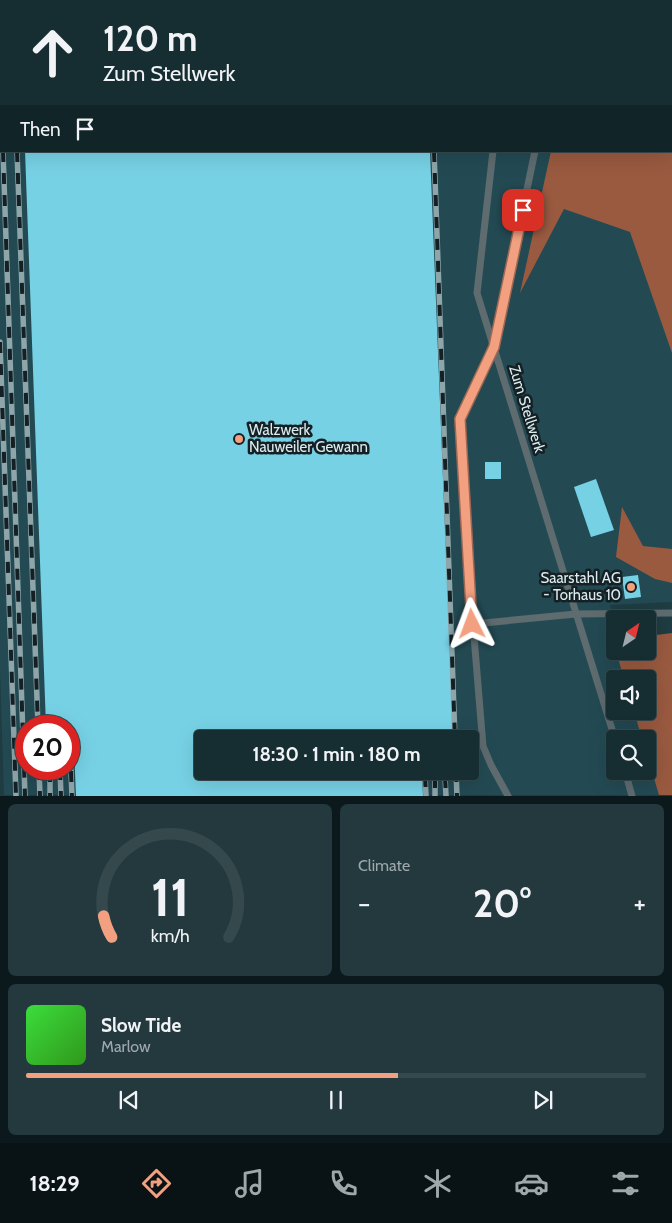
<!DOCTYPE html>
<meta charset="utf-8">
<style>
:root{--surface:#162d32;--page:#23393e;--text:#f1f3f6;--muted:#9ea8ac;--line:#35494d;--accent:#f2a07f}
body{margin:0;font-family:Cabin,sans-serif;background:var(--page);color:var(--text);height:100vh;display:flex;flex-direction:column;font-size:19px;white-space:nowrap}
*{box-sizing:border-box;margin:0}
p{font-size:16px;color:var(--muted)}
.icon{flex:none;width:28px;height:28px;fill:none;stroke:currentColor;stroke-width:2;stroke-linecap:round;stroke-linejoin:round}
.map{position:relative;height:796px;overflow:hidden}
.details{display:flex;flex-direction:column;gap:8px;padding:8px;background:#0c191c;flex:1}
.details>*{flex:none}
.banner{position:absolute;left:0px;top:0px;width:672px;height:152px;box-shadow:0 5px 20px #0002,0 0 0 1px var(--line);background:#162d32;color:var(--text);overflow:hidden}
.needle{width:32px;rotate:35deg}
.tools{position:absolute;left:606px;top:610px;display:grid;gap:10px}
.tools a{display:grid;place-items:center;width:50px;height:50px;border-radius:5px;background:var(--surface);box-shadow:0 5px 20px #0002,0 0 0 1px var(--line);font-size:25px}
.speed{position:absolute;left:15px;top:715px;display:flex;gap:10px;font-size:25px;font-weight:700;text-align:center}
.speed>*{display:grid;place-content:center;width:65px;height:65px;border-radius:50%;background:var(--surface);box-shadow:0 5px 20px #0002,0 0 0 1px var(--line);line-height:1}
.speed .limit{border:8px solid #d22;background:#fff;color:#111}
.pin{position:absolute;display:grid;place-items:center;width:42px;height:42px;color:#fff;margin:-21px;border-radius:10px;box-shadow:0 2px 8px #0006}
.me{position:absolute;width:55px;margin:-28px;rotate:357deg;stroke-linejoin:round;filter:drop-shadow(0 0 4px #0008)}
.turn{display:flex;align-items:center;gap:18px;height:105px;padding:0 20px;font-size:22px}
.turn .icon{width:65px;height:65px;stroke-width:2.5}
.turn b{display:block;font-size:35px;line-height:42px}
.then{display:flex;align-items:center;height:48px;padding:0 20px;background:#0003;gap:10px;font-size:19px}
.big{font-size:38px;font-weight:700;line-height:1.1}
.details .tile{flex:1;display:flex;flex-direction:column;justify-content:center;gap:8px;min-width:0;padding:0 18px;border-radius:8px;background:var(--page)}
.details .dial{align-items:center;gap:0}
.dial svg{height:130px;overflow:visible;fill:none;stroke:var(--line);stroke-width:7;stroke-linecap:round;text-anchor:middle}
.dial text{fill:var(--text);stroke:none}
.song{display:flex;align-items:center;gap:15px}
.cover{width:60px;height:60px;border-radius:8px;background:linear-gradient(135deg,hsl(120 70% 55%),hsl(110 70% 35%))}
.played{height:5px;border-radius:2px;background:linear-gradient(90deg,var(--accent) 60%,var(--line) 60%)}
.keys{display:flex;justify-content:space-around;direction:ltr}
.heat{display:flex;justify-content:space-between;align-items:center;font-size:28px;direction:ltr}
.details .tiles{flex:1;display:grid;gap:8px;grid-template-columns:1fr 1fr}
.tile:last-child{grid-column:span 2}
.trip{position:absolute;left:194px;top:730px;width:285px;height:50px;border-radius:5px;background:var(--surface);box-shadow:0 5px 20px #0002,0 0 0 1px var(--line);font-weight:700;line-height:50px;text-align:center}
.tabs{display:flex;height:80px;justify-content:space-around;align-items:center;background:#091214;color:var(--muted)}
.tabs .icon{width:35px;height:35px}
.tabs .selected{color:var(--accent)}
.tabs b{font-size:22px;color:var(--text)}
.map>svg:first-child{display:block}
.built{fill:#234a53;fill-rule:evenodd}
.forest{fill:#995a40}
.building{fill:#77d1e5}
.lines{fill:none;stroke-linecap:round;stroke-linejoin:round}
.service{stroke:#5e6b6f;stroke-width:7}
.rail-casing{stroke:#8ea5aa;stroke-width:5.5}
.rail{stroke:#142023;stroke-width:4;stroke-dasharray:11;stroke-linecap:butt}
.route-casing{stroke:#9d6853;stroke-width:12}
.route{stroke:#f2a07f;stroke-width:9}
.poi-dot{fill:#f2a07f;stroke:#142023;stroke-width:2}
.labels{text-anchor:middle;stroke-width:5;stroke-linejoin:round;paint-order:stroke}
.street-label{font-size:15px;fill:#dbecf0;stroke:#142023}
.poi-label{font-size:15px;fill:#dbecf0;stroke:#142023;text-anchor:start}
</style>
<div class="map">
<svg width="672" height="796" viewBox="0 0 672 796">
<rect width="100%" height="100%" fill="#1e3c42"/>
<path class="built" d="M 0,0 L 672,0 L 672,602 L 610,605 L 615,623 L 615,651 L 623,651 L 630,679 L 615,679 L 615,711 L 639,711 L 646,739 L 615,739 L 615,771 L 648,771 L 648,745 L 661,795 L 4,795 L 0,670 ZM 1,1 L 671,1 L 671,151 L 1,151 ZM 26,726 L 69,726 L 69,769 L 26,769 ZM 202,739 L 470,739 L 470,771 L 202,771 Z"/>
<g class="forest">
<path d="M 531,0 L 672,0 L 672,353 L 630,232 L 564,209 L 520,293 L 551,151 L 671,151 L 671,1 Z"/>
<path d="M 622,507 L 643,546 L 672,549 L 672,583 L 655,579 L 616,557 Z"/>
<path d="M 672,633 L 672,795 L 659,795 L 648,758 L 648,739 L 642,739 L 634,711 L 648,711 L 648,679 L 624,679 L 616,651 L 648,651 L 648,636 Z"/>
</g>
<g class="building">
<path d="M 25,151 L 430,151 L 453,730 L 420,731 L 421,739 L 202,739 L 202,771 L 422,771 L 423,796 L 76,796 L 74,749 L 69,749 L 69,726 L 46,726 Z"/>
<rect x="485" y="462" width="16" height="17"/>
<path d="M 596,479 L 614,530 L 591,537 L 574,487 Z"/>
<path d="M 638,575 L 641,597 L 625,599 L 622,577 Z"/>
</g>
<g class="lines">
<g class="service">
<path d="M 514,0 L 515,1"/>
<path d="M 493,151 L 477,293 L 615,739"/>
<path d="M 473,624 L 576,614 L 672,613"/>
<path d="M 625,771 L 632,796"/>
<path d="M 508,796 L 491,765 L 483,746 L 473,624 L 460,419 L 494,347 L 535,151"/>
</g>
<g class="rail-casing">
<g id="rail">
<path d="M 13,0 L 13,1"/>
<path d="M 428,0 L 428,1"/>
<path d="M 0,62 L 1,97"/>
<path d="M 3,151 L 25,796"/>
<path d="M 17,151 L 38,726"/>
<path d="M 434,151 L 455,739"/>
<path d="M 0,342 L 16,796"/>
<path d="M 70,749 L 72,796"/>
<path d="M 39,769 L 40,796"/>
<path d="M 60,769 L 61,796"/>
<path d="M 50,771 L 50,796"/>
<path d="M 456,771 L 457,796"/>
<path d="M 425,776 L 426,796"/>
<path d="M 435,777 L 435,796"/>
<path d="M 445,777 L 446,796"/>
</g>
</g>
<use href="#rail" class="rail"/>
</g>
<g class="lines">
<g class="route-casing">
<path id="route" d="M 472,624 L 460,419 L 494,347 L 523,210"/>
</g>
<use href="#route" class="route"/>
</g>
<g class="poi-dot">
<circle cx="239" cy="439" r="5"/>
<circle cx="631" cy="587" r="5"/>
</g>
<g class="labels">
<g class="street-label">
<text transform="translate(527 409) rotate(73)" y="5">Zum Stellwerk</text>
</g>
<g class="poi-label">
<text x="249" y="435">Walzwerk<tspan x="249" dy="17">Nauweiler Gewann</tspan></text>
<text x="621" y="583" text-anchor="end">Saarstahl AG<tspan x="621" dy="17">- Torhaus 10</tspan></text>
</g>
</g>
</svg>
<div class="tools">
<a><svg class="needle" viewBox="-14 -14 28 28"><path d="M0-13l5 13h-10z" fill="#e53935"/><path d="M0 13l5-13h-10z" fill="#9ea8ac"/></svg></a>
<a><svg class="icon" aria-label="sound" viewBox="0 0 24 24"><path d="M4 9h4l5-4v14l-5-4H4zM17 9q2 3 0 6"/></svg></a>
<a><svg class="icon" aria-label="search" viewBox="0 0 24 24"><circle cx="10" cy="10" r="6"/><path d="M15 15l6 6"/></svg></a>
</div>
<div class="speed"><div class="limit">20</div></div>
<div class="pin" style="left:523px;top:210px;background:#d93025"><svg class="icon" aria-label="arrive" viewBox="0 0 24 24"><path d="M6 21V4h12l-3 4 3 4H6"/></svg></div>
<svg class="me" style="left:472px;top:624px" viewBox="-20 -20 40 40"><path d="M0-17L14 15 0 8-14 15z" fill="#f2a07f" stroke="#fff" stroke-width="4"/></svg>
<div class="trip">18:30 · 1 min · 180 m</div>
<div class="banner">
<div class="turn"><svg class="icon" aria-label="ahead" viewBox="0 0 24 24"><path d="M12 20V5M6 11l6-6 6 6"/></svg><div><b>120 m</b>Zum Stellwerk</div></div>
<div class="then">Then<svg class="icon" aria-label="arrive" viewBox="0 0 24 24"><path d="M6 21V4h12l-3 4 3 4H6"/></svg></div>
</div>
</div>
<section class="details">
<div class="tiles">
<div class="tile dial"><svg viewBox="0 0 100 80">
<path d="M14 69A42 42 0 1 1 86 69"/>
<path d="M14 69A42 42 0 0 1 9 56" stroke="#f2a07f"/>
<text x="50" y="56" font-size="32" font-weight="700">11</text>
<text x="50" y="72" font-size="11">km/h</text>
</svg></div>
<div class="tile"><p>Climate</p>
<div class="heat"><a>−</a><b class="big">20°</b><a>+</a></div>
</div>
<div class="tile">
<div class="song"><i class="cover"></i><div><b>Slow Tide</b><p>Marlow</p></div></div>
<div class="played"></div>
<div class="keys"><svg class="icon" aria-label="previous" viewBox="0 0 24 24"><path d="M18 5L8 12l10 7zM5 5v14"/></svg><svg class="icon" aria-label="pause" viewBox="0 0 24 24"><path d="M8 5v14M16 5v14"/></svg><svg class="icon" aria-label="next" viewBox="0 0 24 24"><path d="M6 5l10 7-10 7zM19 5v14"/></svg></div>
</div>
</div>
</section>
<nav class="tabs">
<b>18:29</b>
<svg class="icon selected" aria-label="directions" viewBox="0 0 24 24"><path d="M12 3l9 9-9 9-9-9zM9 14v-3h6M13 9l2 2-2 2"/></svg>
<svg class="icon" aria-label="music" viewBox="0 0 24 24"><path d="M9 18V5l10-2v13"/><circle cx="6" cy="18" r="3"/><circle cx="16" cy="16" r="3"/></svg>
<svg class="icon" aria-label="phone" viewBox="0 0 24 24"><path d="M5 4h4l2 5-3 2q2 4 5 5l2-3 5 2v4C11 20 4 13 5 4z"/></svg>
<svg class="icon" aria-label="climate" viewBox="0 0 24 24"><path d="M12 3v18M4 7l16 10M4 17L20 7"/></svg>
<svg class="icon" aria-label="car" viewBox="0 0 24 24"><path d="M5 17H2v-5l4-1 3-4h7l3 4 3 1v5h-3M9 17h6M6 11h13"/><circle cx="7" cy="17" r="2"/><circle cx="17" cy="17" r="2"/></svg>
<svg class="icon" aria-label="filters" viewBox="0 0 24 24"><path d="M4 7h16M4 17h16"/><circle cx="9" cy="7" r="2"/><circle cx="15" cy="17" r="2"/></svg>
</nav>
